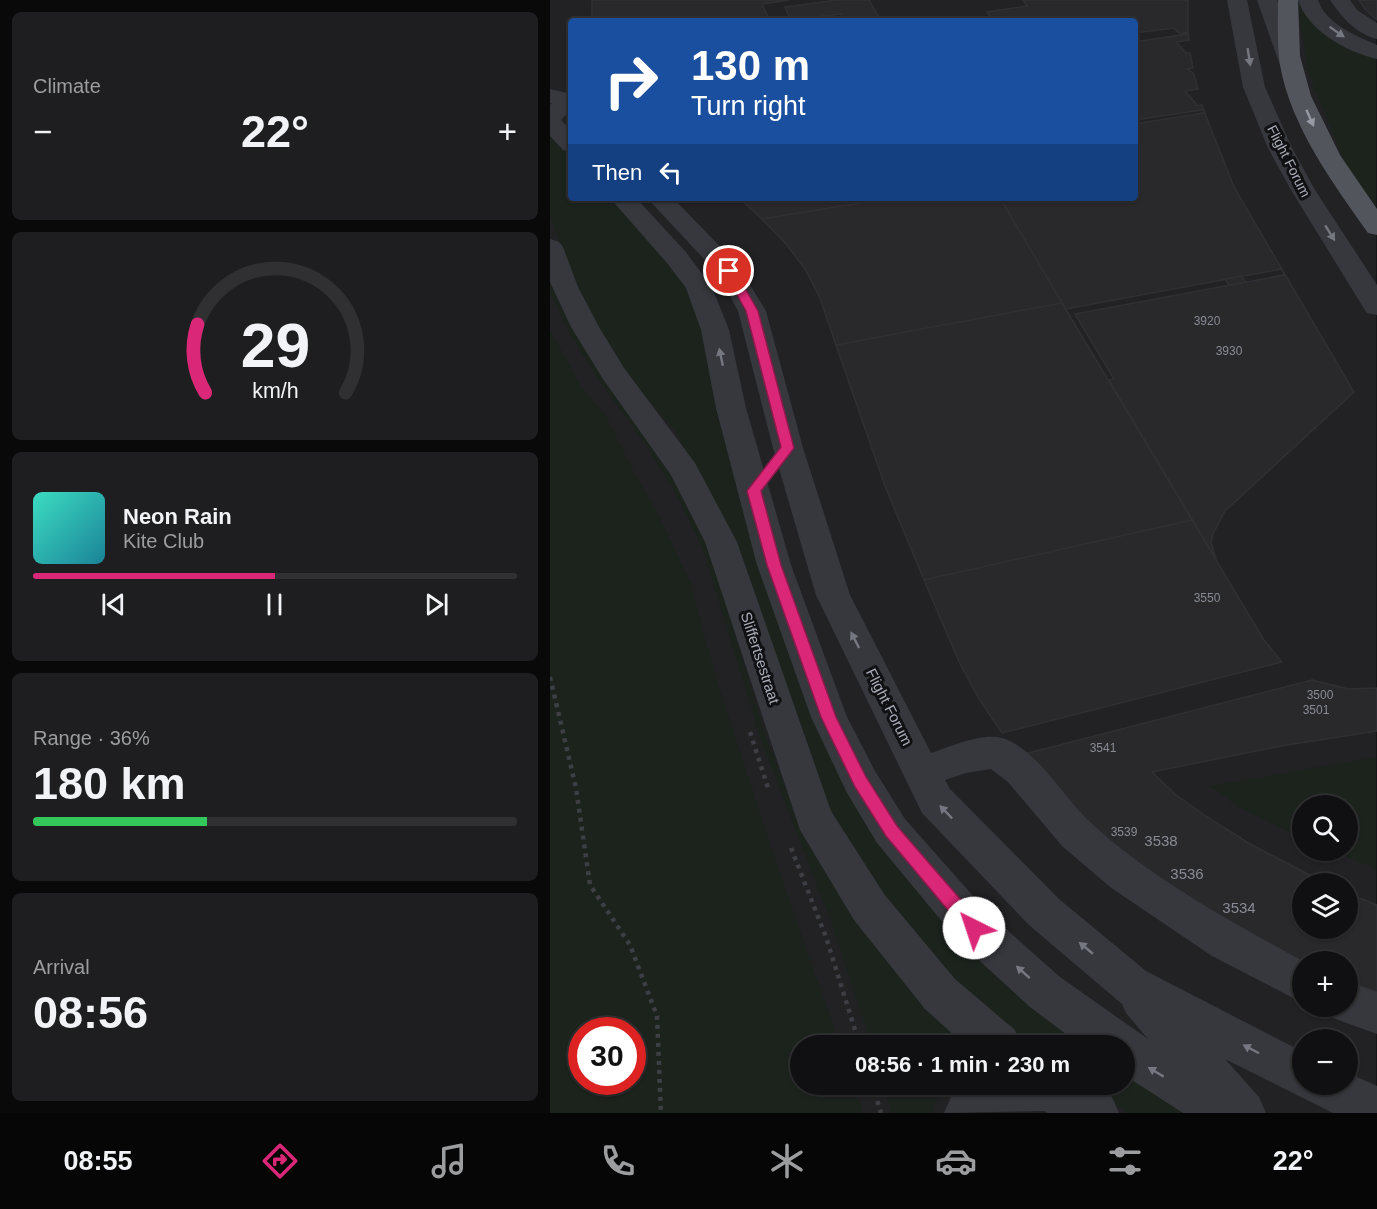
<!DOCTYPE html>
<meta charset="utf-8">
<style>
:root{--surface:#101012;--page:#1e1e20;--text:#f1f3f6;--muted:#9c9d9f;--line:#303032;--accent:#db2777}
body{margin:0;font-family:Arial,sans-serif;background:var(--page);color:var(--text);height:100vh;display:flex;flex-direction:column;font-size:22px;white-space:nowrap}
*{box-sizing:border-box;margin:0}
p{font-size:20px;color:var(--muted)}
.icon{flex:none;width:33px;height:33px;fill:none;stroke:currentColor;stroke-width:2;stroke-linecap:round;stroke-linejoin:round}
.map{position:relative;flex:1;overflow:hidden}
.details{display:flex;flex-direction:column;gap:12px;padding:12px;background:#09090a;width:550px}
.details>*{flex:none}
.guide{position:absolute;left:18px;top:18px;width:570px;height:183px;border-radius:6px;box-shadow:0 2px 4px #0004,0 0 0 2px var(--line);background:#1a4fa0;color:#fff;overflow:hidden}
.fabs{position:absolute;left:742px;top:795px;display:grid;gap:12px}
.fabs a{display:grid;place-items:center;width:66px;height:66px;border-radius:50%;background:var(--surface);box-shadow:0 2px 4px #0004,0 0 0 2px var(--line);font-size:30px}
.speed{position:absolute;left:18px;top:1017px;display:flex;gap:12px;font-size:30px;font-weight:700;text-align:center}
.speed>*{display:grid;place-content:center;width:78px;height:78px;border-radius:50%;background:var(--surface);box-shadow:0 2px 4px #0004,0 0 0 2px var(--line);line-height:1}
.speed .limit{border:9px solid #d22;background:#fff;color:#111}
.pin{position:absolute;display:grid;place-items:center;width:51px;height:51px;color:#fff;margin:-26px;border:3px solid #fff;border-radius:50%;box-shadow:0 2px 6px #0007}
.me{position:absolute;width:66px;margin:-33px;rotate:319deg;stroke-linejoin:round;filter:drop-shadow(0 0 4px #0008)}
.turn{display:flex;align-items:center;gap:21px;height:126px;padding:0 24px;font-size:27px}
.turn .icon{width:78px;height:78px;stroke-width:2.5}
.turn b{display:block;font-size:42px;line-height:51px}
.then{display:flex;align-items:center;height:57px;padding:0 24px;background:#0003;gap:12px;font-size:22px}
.big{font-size:45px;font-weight:800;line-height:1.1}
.details .widget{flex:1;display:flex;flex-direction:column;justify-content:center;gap:9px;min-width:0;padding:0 21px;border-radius:9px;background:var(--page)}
.details .dial{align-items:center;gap:0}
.dial svg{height:156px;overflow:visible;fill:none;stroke:var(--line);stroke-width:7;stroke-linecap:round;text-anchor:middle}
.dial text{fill:var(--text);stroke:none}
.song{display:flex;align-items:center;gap:18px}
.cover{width:72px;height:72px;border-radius:9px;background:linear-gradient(135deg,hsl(170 70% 55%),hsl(190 70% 35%))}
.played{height:6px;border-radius:3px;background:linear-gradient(90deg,var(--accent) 50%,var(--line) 50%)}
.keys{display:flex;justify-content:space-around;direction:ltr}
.heat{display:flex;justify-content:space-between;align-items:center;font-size:33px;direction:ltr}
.charge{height:9px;border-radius:4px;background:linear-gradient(90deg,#34c759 36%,var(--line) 0)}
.trip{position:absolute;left:240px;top:1035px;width:345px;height:60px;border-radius:30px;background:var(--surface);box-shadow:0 2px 4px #0004,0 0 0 2px var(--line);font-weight:800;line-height:60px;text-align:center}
.tabs{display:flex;height:96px;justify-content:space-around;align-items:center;background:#060607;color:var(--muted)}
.tabs .icon{width:42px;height:42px}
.tabs .selected{color:var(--accent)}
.tabs b{font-size:27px;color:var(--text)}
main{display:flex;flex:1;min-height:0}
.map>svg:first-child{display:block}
.built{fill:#222225;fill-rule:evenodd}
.green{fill:#1c231d;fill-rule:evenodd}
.building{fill:#29292c;stroke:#303034;stroke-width:1.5}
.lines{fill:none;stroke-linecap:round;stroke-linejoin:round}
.path{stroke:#3d3f44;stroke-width:4.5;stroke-dasharray:4 5;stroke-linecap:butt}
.minor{fill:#37383d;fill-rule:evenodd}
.major{fill:#53555c;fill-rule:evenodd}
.oneway{fill:#757881}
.oneway2{fill:#979ba6}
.route{fill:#db2777;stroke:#8e194d;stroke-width:1.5}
.labels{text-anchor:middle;stroke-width:6;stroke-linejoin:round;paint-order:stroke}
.number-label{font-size:12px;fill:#888b94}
.far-street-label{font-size:14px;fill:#a8adb8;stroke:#111113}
.street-label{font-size:15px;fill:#a8adb8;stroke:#111113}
.near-number-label{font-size:15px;fill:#888b94}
</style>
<main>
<section class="details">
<div class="widget"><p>Climate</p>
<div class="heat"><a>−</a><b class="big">22°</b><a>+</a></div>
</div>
<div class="widget dial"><svg viewBox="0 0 100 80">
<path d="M14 69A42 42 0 1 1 86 69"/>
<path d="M14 69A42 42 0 0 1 10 34" stroke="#db2777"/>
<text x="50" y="56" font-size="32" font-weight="700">29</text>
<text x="50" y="72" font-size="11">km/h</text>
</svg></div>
<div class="widget">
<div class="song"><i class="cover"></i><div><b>Neon Rain</b><p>Kite Club</p></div></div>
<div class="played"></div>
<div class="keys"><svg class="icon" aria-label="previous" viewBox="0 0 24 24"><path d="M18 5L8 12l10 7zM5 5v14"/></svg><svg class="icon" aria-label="pause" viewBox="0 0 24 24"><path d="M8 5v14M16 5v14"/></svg><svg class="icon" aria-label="next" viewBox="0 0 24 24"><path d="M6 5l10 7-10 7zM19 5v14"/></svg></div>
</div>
<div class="widget"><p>Range · 36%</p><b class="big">180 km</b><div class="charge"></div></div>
<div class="widget"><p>Arrival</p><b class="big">08:56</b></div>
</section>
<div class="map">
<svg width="827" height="1113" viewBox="0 0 827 1113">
<rect width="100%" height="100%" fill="#161618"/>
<path class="built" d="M 0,0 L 826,0 L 826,1113 L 300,1113 L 291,1085 L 574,1084 L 574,1046 L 278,1045 L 0,344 ZM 21,21 L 585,21 L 585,198 L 21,198 ZM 753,806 L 798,806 L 798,850 L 753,850 ZM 753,884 L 798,884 L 798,928 L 753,928 ZM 753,962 L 798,962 L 798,1006 L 753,1006 ZM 753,1040 L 798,1040 L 798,1084 L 753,1084 Z"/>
<g class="green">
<path d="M 747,0 L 751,0 L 826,58 L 826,211 L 798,170 L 758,73 Z"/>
<path d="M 0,130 L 21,152 L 21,198 L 65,198 L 146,297 L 279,739 L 552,1045 L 480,1045 L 398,977 L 292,840 L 264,781 L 228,659 L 182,541 L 159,492 L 124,430 L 69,365 L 28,292 L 0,216 Z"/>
<path d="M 0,276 L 136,499 L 160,551 L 216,736 L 255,838 L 290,894 L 417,1045 L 321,1045 L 281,922 L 210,738 L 154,553 L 130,501 L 96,445 L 50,382 L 20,334 L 0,292 Z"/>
<path d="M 0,330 L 31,387 L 56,416 L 89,482 L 106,509 L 141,584 L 165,674 L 220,844 L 290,1045 L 250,1046 L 250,1084 L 303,1085 L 313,1113 L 0,1113 ZM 82,1030 L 82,1082 L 32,1082 L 32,1030 Z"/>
<path d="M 826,757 L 826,869 L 782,851 L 798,850 L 798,806 L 753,806 L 753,838 L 690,808 L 660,786 Z"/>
<path d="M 575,1063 L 658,1113 L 577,1113 L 533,1085 L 574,1084 Z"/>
<path d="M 333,1085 L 333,1084 L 398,1085 L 384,1104 L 382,1113 L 342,1113 Z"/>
</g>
<g class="building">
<path d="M 42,0 L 239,0 L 212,4 L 220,21 L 42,21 Z"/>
<path d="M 287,0 L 319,0 L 331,21 L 295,21 L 291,14 L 264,17 L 266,21 L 238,21 L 241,20 L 235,7 Z"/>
<path d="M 473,0 L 638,0 L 638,32 L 630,34 L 624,28 L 585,33 L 585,21 L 443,21 L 437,12 L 477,6 Z"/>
<path d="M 809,0 L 827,0 L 827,20 L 815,9 Z"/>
<path d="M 638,32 L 639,40 L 626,42 L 636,53 L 640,53 L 643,68 L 637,69 L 644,74 L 648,89 L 635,91 L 648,106 L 652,105 L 654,111 L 652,110 L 585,120 L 585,42 L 638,34 L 630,34 Z"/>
<path d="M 654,111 L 684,187 L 733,271 L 731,269 L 516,309 L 450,198 L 585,198 L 585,124 L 653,113 Z"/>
<path d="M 189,198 L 342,198 L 212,219 Z"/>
<path d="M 342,198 L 450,198 L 512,303 L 286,345 L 270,298 L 255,269 L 236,244 L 212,219 Z"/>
<path d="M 733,271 L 804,392 L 675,511 L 663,534 L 661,542 L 666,559 L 559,380 L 564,379 L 525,314 L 734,275 Z"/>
<path d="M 691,276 L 696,282 L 679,285 L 675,279 Z"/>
<path d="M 512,303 L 642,520 L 374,580 L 335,486 L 286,345 Z"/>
<path d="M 642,520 L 714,640 L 732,662 L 452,733 L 429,699 L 410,664 L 374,580 Z"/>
<path d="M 762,680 L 798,689 L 827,688 L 827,731 L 731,746 L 602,772 L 625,794 L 657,817 L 700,844 L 777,884 L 753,884 L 753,928 L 798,928 L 798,893 L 827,905 L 827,992 L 798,982 L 798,962 L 753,962 L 753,963 L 643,904 L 538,825 L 471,755 Z"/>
</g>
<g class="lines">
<g class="path">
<path d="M 0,677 L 26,788 L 40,885 L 80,945 L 107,1016 L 111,1113"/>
<path d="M 200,732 L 218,788"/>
<path d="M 241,848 L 276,937 L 310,1046"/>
<path d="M 322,1084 L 331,1113"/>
</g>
<g class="minor">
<path d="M 677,0 L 697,0 L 715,87 L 742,148 L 765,190 L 827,285 L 827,315 L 817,313 L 813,307 L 741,190 L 718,148 L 693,87 Z"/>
<path d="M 707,0 L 727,0 L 753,68 L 750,73 L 742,74 L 734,73 L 731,68 Z"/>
<path d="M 748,0 L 768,0 C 776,24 805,35 827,45 L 827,59 C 797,52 758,31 748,0 Z"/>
<path d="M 780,0 L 800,0 L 807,10 L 827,23 L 827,39 C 806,34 791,16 780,0 Z"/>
<path d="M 0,89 L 21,94 L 21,109 L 11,120 L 21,131 L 21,152 L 13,150 L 0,136 L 0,105 L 2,103 L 0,103 Z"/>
<path d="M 60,198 L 86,198 L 135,251 L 162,287 L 179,330 L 196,408 L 241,565 L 297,717 L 325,771 L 355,819 L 439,914 L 510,977 L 598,1039 L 576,1013 L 572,1004 L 479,925 L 372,813 L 266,595 L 223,448 L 188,311 L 168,274 L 97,198 L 123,198 L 188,265 L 216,311 L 253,448 L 300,595 L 381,753 C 403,746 438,729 460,741 C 494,759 513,797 540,822 C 600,878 683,923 755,962 L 753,962 L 753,1003 L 662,956 L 560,887 L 512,846 L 458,782 L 441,769 L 416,773 L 395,780 L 400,789 L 509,899 L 596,971 L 753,1052 L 753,1084 L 798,1084 L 798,1073 L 827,1086 L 827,1113 L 783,1113 L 675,1059 L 709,1097 L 716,1113 L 633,1113 L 574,1075 L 574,1046 L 532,1046 L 480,1007 L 409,942 L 327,843 L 297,793 L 261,717 L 207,565 L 166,408 L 151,330 L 136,288 L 117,263 Z"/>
<path d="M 0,239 L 9,242 L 13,247 L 28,287 L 49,327 L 74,368 L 145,463 L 187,542 L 281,811 L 334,894 L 405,979 L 465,1030 L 471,1046 L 416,1046 L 375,1009 L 304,920 L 250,830 L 155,542 L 121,475 L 53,379 L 21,327 L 0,282 Z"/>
<path d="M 798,982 L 827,992 L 827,1034 L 783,1018 L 778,1006 L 798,1006 Z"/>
<path d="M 421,1084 L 538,1084 L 562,1097 L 569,1113 L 498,1113 L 494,1111 L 394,1113 L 401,1097 Z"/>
</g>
<path class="major" d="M 728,0 L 748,0 L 750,56 L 761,96 L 790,155 L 827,209 L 827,235 L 818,233 C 783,183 741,127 730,65 C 727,44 728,22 728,0 Z"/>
</g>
<defs><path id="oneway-solid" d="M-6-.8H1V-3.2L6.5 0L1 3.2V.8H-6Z" transform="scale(1.5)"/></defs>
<g class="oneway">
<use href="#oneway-solid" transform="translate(787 32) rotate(35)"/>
<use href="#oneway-solid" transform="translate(699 57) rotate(81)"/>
<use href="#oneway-solid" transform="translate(780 233) rotate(58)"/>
<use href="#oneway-solid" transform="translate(171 357) rotate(-102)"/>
<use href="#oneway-solid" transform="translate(305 640) rotate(-117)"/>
<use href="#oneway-solid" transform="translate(396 812) rotate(-134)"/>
<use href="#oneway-solid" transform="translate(536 948) rotate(-140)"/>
<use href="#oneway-solid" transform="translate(473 972) rotate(-138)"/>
<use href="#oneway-solid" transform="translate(701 1049) rotate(-152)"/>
<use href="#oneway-solid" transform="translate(606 1072) rotate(-149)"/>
</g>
<use class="oneway2" href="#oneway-solid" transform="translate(760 118) rotate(66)"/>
<path class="route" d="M 179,268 L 185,271 L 208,311 L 244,448 L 211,491 L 231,565 L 286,717 L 316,777 L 347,826 L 430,922 L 433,928 L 430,934 L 424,936 L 418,934 L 336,836 L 305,787 L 271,717 L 217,565 L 197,491 L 231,447 L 196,311 L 174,271 Z"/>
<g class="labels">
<g class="number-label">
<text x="657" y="325">3920</text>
<text x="679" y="355">3930</text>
<text x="657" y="602">3550</text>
<text x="770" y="699">3500</text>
<text x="766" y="714">3501</text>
<text x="553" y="752">3541</text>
<text x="574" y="836">3539</text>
</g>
<g class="far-street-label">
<text transform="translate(739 161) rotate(63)" y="5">Flight Forum</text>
</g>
<g class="street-label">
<text transform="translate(210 658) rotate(72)" y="5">Sliffertsestraat</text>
<text transform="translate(339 707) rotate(63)" y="5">Flight Forum</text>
</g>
<g class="near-number-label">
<text x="611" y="846">3538</text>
<text x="637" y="879">3536</text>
<text x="689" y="913">3534</text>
</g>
</g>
</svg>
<div class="fabs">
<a><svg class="icon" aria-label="search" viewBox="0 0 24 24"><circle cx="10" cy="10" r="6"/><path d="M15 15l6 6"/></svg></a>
<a><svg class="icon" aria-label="layers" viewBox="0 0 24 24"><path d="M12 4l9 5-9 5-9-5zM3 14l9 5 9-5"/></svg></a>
<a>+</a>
<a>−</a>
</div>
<div class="speed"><div class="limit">30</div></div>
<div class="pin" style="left:179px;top:271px;background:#d93025"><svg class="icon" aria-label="arrive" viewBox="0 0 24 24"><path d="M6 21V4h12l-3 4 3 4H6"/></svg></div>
<svg class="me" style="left:424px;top:928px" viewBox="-20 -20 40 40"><circle r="19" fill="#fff"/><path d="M0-13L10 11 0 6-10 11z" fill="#db2777"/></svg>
<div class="trip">08:56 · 1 min · 230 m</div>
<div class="guide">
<div class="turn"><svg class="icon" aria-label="right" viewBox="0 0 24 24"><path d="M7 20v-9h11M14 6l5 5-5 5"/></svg><div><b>130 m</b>Turn right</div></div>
<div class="then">Then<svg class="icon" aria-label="left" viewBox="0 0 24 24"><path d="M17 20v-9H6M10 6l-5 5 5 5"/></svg></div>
</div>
</div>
</main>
<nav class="tabs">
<b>08:55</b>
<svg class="icon selected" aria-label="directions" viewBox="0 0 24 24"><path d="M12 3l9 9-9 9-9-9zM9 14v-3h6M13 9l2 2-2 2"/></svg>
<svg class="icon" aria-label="music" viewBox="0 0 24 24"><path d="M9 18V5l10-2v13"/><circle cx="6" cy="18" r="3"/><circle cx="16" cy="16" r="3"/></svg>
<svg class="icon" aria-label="phone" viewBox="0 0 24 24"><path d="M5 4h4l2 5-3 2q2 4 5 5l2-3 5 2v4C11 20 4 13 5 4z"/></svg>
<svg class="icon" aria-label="climate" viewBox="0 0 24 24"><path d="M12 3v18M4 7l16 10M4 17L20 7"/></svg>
<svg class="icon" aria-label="car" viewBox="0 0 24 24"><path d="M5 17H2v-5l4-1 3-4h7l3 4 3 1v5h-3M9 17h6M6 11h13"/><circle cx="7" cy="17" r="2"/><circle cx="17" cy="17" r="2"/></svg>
<svg class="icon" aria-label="filters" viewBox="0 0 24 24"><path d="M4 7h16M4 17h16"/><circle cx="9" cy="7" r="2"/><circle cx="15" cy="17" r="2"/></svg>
<b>22°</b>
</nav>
